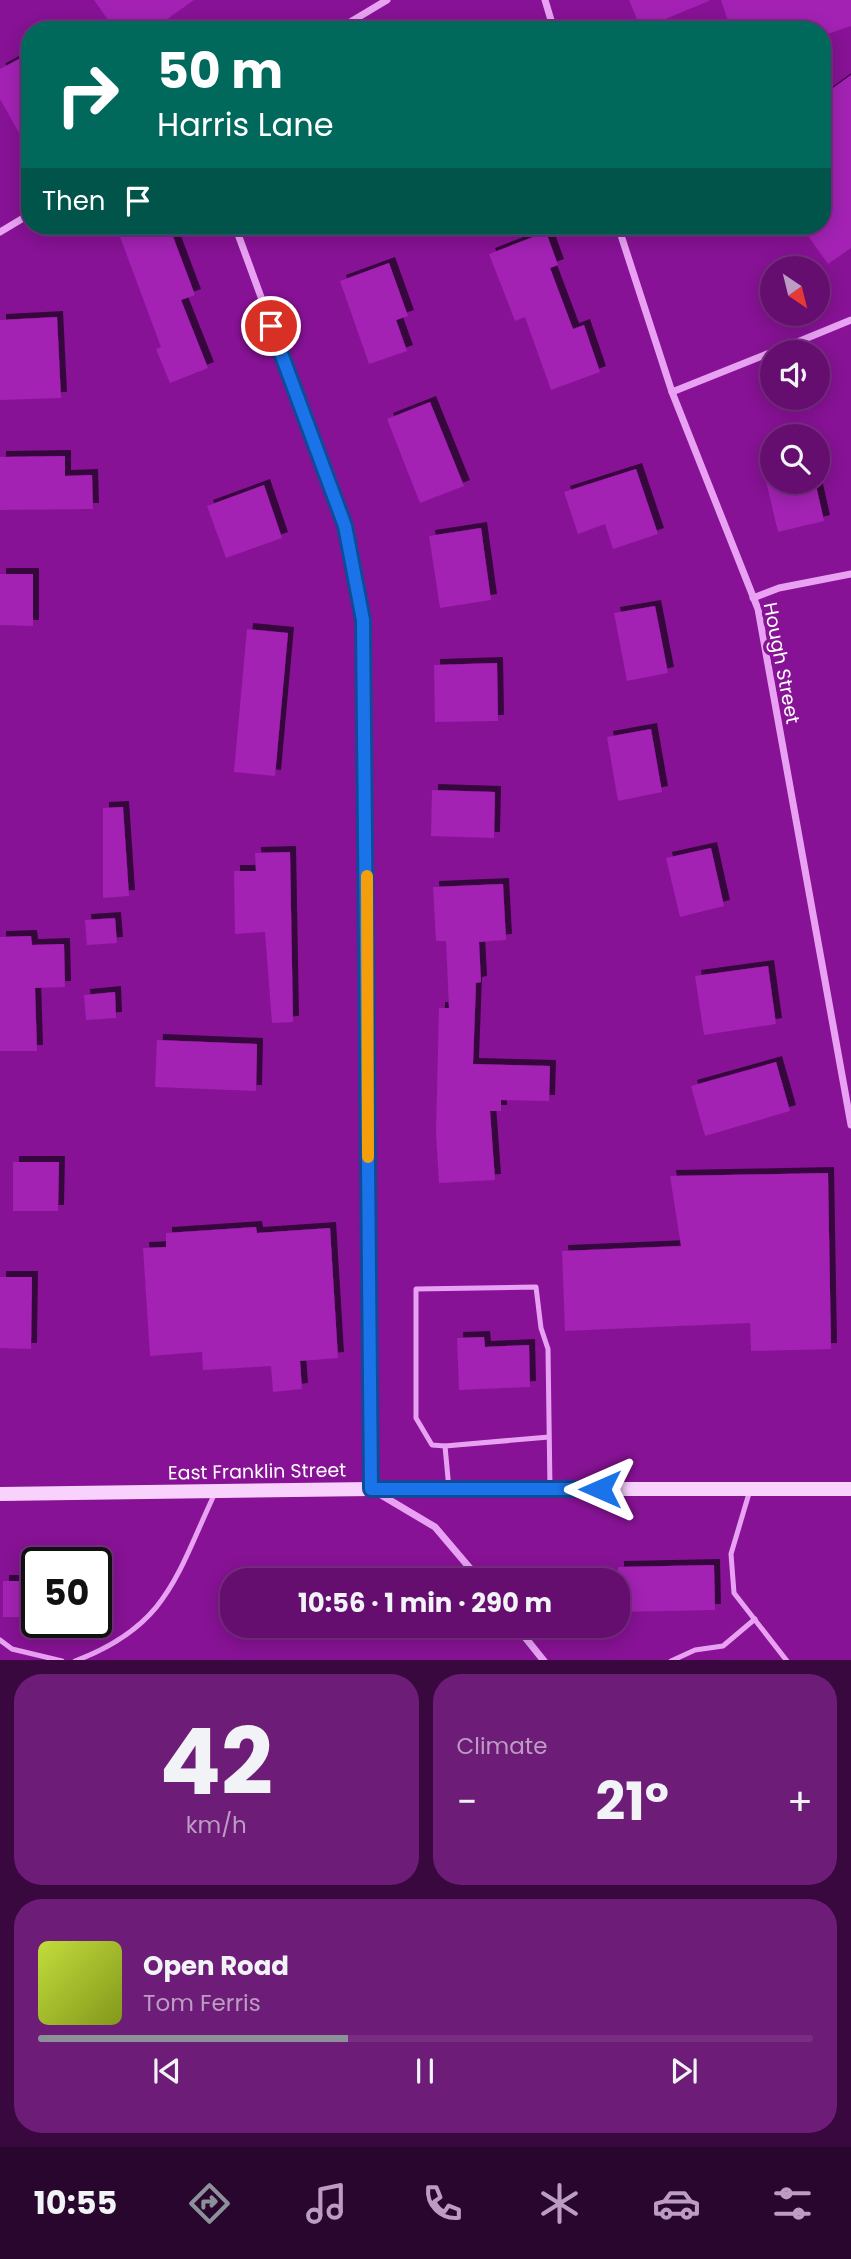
<!DOCTYPE html>
<meta charset="utf-8">
<style>
:root{--surface:#650e70;--page:#6d1c78;--text:#f1f3f6;--muted:#bc9cc3;--line:#792e83;--accent:#8c9099}
body{margin:0;font-family:Poppins,sans-serif;background:var(--page);color:var(--text);height:100vh;display:flex;flex-direction:column;font-size:26px;white-space:nowrap}
*{box-sizing:border-box;margin:0}
p{font-size:23px;color:var(--muted)}
.icon{flex:none;width:38px;height:38px;fill:none;stroke:currentColor;stroke-width:2;stroke-linecap:round;stroke-linejoin:round}
.map{position:relative;height:1660px;overflow:hidden}
.sheet{display:flex;flex-direction:column;gap:14px;padding:14px;background:#38083e;flex:1}
.sheet>*{flex:none}
.guide{position:absolute;left:21px;top:21px;width:810px;height:214px;border-radius:28px;box-shadow:0 4px 18px #0003,0 0 0 2px var(--line);background:#00695c;color:#fff;overflow:hidden}
.needle{width:46px;rotate:145deg}
.controls{position:absolute;left:760px;top:256px;display:grid;gap:14px}
.controls a{display:grid;place-items:center;width:70px;height:70px;border-radius:50%;background:var(--surface);box-shadow:0 4px 18px #0003,0 0 0 2px var(--line);font-size:35px}
.speed{position:absolute;left:21px;top:1547px;display:flex;gap:14px;font-size:35px;font-weight:700;text-align:center}
.speed>*{display:grid;place-content:center;width:91px;height:91px;border-radius:50%;background:var(--surface);box-shadow:0 4px 18px #0003,0 0 0 2px var(--line);line-height:1}
.speed .limit{border:4px solid #111;border-radius:10px;background:#fff;color:#111}
.pin{position:absolute;display:grid;place-items:center;width:60px;height:60px;color:#fff;margin:-30px;border:4px solid #fff;border-radius:50%;box-shadow:0 2px 7px #0007}
.me{position:absolute;width:77px;margin:-38px;rotate:270deg;stroke-linejoin:round;filter:drop-shadow(0 0 5px #0008)}
.turn{display:flex;align-items:center;gap:24px;height:147px;padding:0 21px;font-size:32px}
.turn .icon{width:91px;height:91px;stroke-width:2.5}
.turn b{display:block;font-size:49px;line-height:60px}
.then{display:flex;align-items:center;height:66px;padding:0 21px;background:#0003;gap:14px;font-size:26px}
.big{font-size:52px;font-weight:700;line-height:1.1}
.sheet .widget{flex:1;display:flex;flex-direction:column;justify-content:center;gap:10px;min-width:0;padding:0 24px;border-radius:28px;background:var(--page)}
.sheet .dial{align-items:center;gap:0}
.dial b{font-size:91px;line-height:1}
.song{display:flex;align-items:center;gap:21px}
.cover{width:84px;height:84px;border-radius:10px;background:linear-gradient(135deg,hsl(70 70% 55%),hsl(70 70% 35%))}
.played{height:7px;border-radius:4px;background:linear-gradient(90deg,var(--accent) 40%,var(--line) 40%)}
.keys{display:flex;justify-content:space-around;direction:ltr}
.heat{display:flex;justify-content:space-between;align-items:center;font-size:38px;direction:ltr}
.sheet .tiles{flex:1;display:grid;gap:14px;grid-template-columns:1fr 1fr}
.widget:last-child{grid-column:span 2}
.trip{position:absolute;left:220px;top:1568px;width:410px;height:70px;border-radius:28px;background:var(--surface);box-shadow:0 4px 18px #0003,0 0 0 2px var(--line);font-weight:700;line-height:70px;text-align:center}
.tab-bar{display:flex;height:112px;justify-content:space-around;align-items:center;background:#28062d;color:var(--muted)}
.tab-bar .icon{width:49px;height:49px}
.tab-bar .current{color:var(--accent)}
.tab-bar b{font-size:32px;color:var(--text)}
.map>svg:first-child{display:block}
.building{fill:#a320b4;filter:url(#shadow)}
.lines{fill:none;stroke-linecap:round;stroke-linejoin:round}
.service{stroke:#e9a2f3;stroke-width:5}
.minor{stroke:#e9a2f3;stroke-width:7}
.secondary{stroke:#f8d1fc;stroke-width:14}
.route-casing{stroke:#114b97;stroke-width:18}
.route{stroke:#1a73e8;stroke-width:12}
.slow{stroke:#f59e0b;stroke-width:12}
.labels{text-anchor:middle;stroke-width:7;stroke-linejoin:round;paint-order:stroke}
.street-label{font-size:19px;fill:#fff;stroke:#871295}
</style>
<div class="map">
<svg width="851" height="1661" viewBox="0 0 851 1661">
<defs>
<filter id="shadow"><feDropShadow dx="6" dy="-6" stdDeviation="0" flood-color="#0009"/></filter>
</defs>
<rect width="100%" height="100%" fill="#871295"/>
<g class="building">
<path d="M 94,0 L 194,0 L 152,30 L 115,30 Z"/>
<path d="M 629,0 L 709,0 L 709,1 L 641,29 Z"/>
<path d="M 721,0 L 851,0 L 851,26 L 822,36 L 822,30 L 731,30 Z"/>
<path d="M 30,53 L 30,153 L 0,99 L 0,69 Z"/>
<path d="M 851,75 L 851,248 L 828,264 L 801,226 L 822,226 L 822,96 Z"/>
<path d="M 116,226 L 169,226 L 195,295 L 181,300 L 208,368 L 170,383 L 156,349 L 161,347 Z"/>
<path d="M 546,232 L 558,265 L 550,268 L 573,329 L 584,325 L 600,372 L 551,390 L 525,317 L 515,321 L 489,254 Z"/>
<path d="M 389,263 L 408,316 L 396,320 L 407,351 L 369,364 L 340,281 Z"/>
<path d="M 57,317 L 61,398 L 0,400 L 0,320 Z"/>
<path d="M 430,402 L 464,486 L 420,503 L 387,419 Z"/>
<path d="M 65,456 L 65,476 L 92,475 L 93,509 L 0,510 L 0,457 Z"/>
<path d="M 636,469 L 658,534 L 613,549 L 605,524 L 578,534 L 564,492 Z"/>
<path d="M 766,481 L 815,481 L 824,521 L 778,532 Z"/>
<path d="M 264,485 L 282,538 L 226,558 L 207,506 Z"/>
<path d="M 481,528 L 491,600 L 440,608 L 429,536 Z"/>
<path d="M 0,574 L 33,574 L 33,626 L 0,625 Z"/>
<path d="M 655,606 L 668,673 L 627,681 L 614,613 Z"/>
<path d="M 247,629 L 288,633 L 275,776 L 234,772 Z"/>
<path d="M 497,663 L 498,721 L 435,722 L 434,665 Z"/>
<path d="M 651,729 L 662,792 L 618,801 L 607,737 Z"/>
<path d="M 432,790 L 495,792 L 494,838 L 431,836 Z"/>
<path d="M 123,807 L 129,896 L 103,898 L 103,808 Z"/>
<path d="M 711,848 L 724,906 L 680,917 L 666,858 Z"/>
<path d="M 290,852 L 293,1022 L 272,1023 L 265,932 L 235,934 L 234,871 L 256,871 L 255,853 Z"/>
<path d="M 503,884 L 506,940 L 479,942 L 481,982 L 476,983 L 473,1064 L 550,1066 L 549,1101 L 501,1100 L 501,1111 L 490,1111 L 495,1180 L 439,1183 L 436,1133 L 439,1008 L 449,1008 L 446,941 L 436,941 L 433,887 Z"/>
<path d="M 115,918 L 117,943 L 87,945 L 85,920 Z"/>
<path d="M 31,936 L 32,945 L 64,944 L 65,987 L 35,988 L 37,1051 L 0,1051 L 0,937 Z"/>
<path d="M 768,966 L 776,1024 L 704,1035 L 695,976 Z"/>
<path d="M 115,992 L 116,1018 L 86,1020 L 84,995 Z"/>
<path d="M 157,1040 L 257,1044 L 256,1091 L 155,1087 Z"/>
<path d="M 776,1062 L 790,1111 L 705,1136 L 691,1086 Z"/>
<path d="M 13,1162 L 59,1162 L 58,1211 L 13,1211 Z"/>
<path d="M 828,1173 L 831,1349 L 751,1351 L 750,1323 L 565,1331 L 562,1251 L 681,1246 L 670,1176 Z"/>
<path d="M 256,1227 L 257,1233 L 330,1228 L 338,1358 L 300,1361 L 302,1389 L 273,1392 L 271,1366 L 203,1370 L 202,1352 L 150,1356 L 143,1248 L 166,1247 L 166,1233 Z"/>
<path d="M 0,1277 L 32,1277 L 31,1349 L 0,1348 Z"/>
<path d="M 484,1337 L 485,1347 L 529,1345 L 530,1387 L 459,1390 L 457,1338 Z"/>
<path d="M 714,1565 L 715,1610 L 618,1612 L 618,1567 Z"/>
<rect x="3" y="1581" width="34" height="36"/>
</g>
<g class="lines">
<g class="service">
<path d="M 549,1437 L 445,1446 L 432,1445 L 416,1418 L 416,1289 L 536,1287 L 541,1328 L 548,1349 L 550,1489"/>
<path d="M 445,1446 L 449,1489"/>
<path d="M 750,1490 L 731,1554 L 734,1593 L 787,1661"/>
<path d="M 0,1640 L 12,1649 L 62,1661"/>
<path d="M 75,1661 C 168,1626 176,1576 215,1493"/>
<path d="M 671,1661 L 695,1650 L 723,1646 L 755,1619"/>
</g>
<g class="minor">
<path d="M 545,0 L 554,30"/>
<path d="M 337,30 L 387,0"/>
<path d="M 235,226 L 345,526 L 363,620 L 371,1489 L 435,1527 L 480,1580"/>
<path d="M 618,226 L 672,392 L 758,609 L 851,1125"/>
<path d="M 0,232 L 30,214"/>
<path d="M 773,352 L 851,320"/>
<path d="M 672,392 L 772,352"/>
<path d="M 753,598 L 779,588 L 851,574"/>
<path d="M 516,1626 L 544,1661"/>
</g>
<path class="secondary" d="M 0,1494 L 371,1489 L 851,1489"/>
</g>
<g class="lines">
<g class="route-casing">
<path id="route" d="M 271,326 L 345,526 L 363,620 L 371,1489 L 600,1489"/>
</g>
<use href="#route" class="route"/>
<path class="slow" d="M 367,876 L 368,1157"/>
</g>
<g class="labels">
<g class="street-label">
<text transform="translate(782 663) rotate(79)" y="7">Hough Street</text>
<text transform="translate(257 1471) rotate(-1)" y="7">East Franklin Street</text>
</g>
</g>
</svg>
<div class="controls">
<a><svg class="needle" viewBox="-14 -14 28 28"><path d="M0-13l5 13h-10z" fill="#e53935"/><path d="M0 13l5-13h-10z" fill="#bc9cc3"/></svg></a>
<a><svg class="icon" aria-label="sound" viewBox="0 0 24 24"><path d="M4 9h4l5-4v14l-5-4H4zM17 9q2 3 0 6"/></svg></a>
<a><svg class="icon" aria-label="search" viewBox="0 0 24 24"><circle cx="10" cy="10" r="6"/><path d="M15 15l6 6"/></svg></a>
</div>
<div class="speed"><div class="limit">50</div></div>
<div class="pin" style="left:271px;top:326px;background:#d93025"><svg class="icon" aria-label="arrive" viewBox="0 0 24 24"><path d="M6 21V4h12l-3 4 3 4H6"/></svg></div>
<svg class="me" style="left:600px;top:1489px" viewBox="-20 -20 40 40"><path d="M0-17L14 15 0 8-14 15z" fill="#1a73e8" stroke="#fff" stroke-width="4"/></svg>
<div class="trip">10:56 · 1 min · 290 m</div>
<div class="guide">
<div class="turn"><svg class="icon" aria-label="right" viewBox="0 0 24 24"><path d="M7 20v-9h11M14 6l5 5-5 5"/></svg><div><b>50 m</b>Harris Lane</div></div>
<div class="then">Then<svg class="icon" aria-label="arrive" viewBox="0 0 24 24"><path d="M6 21V4h12l-3 4 3 4H6"/></svg></div>
</div>
</div>
<section class="sheet">
<div class="tiles">
<div class="widget dial"><b>42</b><p>km/h</p></div>
<div class="widget"><p>Climate</p>
<div class="heat"><a>−</a><b class="big">21°</b><a>+</a></div>
</div>
<div class="widget">
<div class="song"><i class="cover"></i><div><b>Open Road</b><p>Tom Ferris</p></div></div>
<div class="played"></div>
<div class="keys"><svg class="icon" aria-label="previous" viewBox="0 0 24 24"><path d="M18 5L8 12l10 7zM5 5v14"/></svg><svg class="icon" aria-label="pause" viewBox="0 0 24 24"><path d="M8 5v14M16 5v14"/></svg><svg class="icon" aria-label="next" viewBox="0 0 24 24"><path d="M6 5l10 7-10 7zM19 5v14"/></svg></div>
</div>
</div>
</section>
<nav class="tab-bar">
<b>10:55</b>
<svg class="icon current" aria-label="directions" viewBox="0 0 24 24"><path d="M12 3l9 9-9 9-9-9zM9 14v-3h6M13 9l2 2-2 2"/></svg>
<svg class="icon" aria-label="music" viewBox="0 0 24 24"><path d="M9 18V5l10-2v13"/><circle cx="6" cy="18" r="3"/><circle cx="16" cy="16" r="3"/></svg>
<svg class="icon" aria-label="phone" viewBox="0 0 24 24"><path d="M5 4h4l2 5-3 2q2 4 5 5l2-3 5 2v4C11 20 4 13 5 4z"/></svg>
<svg class="icon" aria-label="climate" viewBox="0 0 24 24"><path d="M12 3v18M4 7l16 10M4 17L20 7"/></svg>
<svg class="icon" aria-label="car" viewBox="0 0 24 24"><path d="M5 17H2v-5l4-1 3-4h7l3 4 3 1v5h-3M9 17h6M6 11h13"/><circle cx="7" cy="17" r="2"/><circle cx="17" cy="17" r="2"/></svg>
<svg class="icon" aria-label="filters" viewBox="0 0 24 24"><path d="M4 7h16M4 17h16"/><circle cx="9" cy="7" r="2"/><circle cx="15" cy="17" r="2"/></svg>
</nav>
